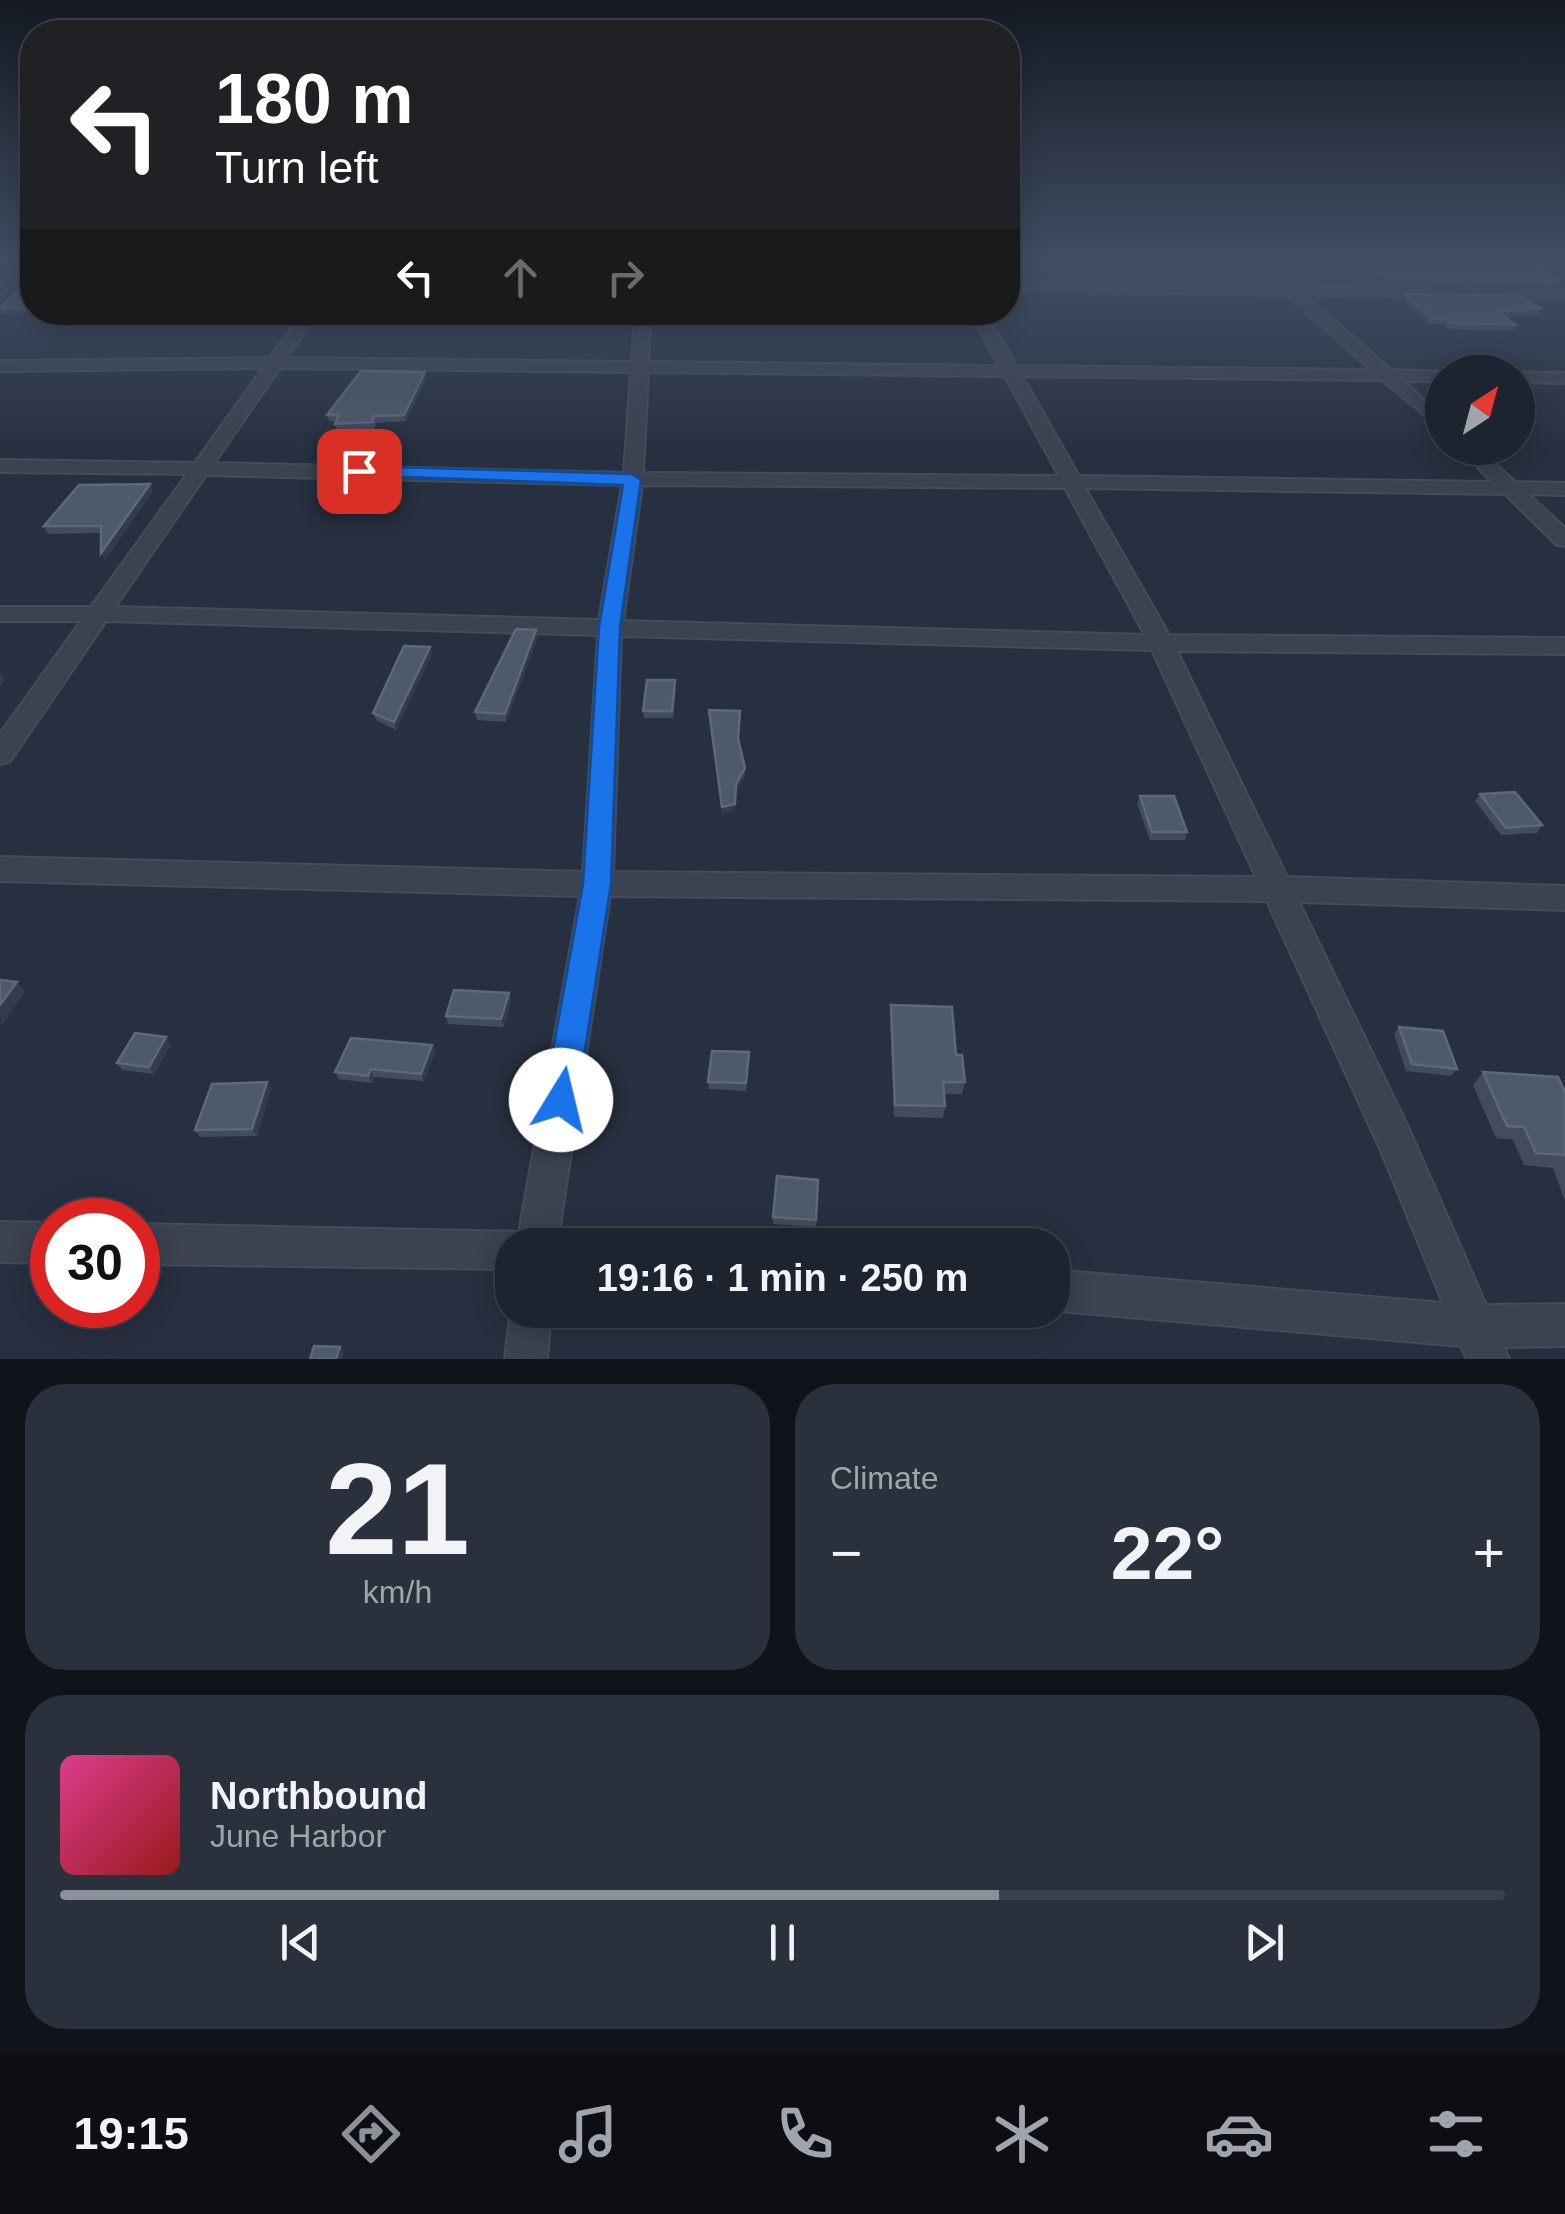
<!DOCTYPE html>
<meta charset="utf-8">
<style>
:root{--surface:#1d2430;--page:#2a303c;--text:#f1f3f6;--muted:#a0a4ab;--line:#3b414c;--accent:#8c9099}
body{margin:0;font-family:Arial,sans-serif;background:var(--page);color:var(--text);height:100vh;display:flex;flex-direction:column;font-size:38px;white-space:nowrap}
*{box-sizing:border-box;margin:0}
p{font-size:32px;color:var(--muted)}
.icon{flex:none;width:55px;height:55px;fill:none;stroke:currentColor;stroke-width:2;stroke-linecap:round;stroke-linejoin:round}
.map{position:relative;height:1359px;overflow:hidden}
.side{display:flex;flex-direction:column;gap:25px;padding:25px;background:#10141a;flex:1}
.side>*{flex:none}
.guide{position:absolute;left:20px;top:20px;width:1000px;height:305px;border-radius:40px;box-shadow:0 5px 25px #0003,0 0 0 2px var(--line);background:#202124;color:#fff;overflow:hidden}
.needle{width:65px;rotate:36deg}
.tools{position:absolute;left:1425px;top:355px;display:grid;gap:20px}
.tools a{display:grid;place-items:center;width:110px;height:110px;border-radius:50%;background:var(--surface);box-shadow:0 5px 25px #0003,0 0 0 2px var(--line);font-size:50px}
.speed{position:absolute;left:30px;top:1198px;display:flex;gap:20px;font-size:50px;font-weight:700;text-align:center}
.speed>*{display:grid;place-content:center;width:130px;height:130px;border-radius:50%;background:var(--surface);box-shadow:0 5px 25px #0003,0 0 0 2px var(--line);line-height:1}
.speed .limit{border:15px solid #d22;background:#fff;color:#111}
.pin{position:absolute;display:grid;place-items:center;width:85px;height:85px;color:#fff;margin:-42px;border-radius:20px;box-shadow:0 5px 15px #0006}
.me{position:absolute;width:110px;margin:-55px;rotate:9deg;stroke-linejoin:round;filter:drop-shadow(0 0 8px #0008)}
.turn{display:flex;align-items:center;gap:35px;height:210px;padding:0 30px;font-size:45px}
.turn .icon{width:130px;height:130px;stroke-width:2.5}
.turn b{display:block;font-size:70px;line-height:85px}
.lanes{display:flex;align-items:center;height:95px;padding:0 30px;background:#0003;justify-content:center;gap:50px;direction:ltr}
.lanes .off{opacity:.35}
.big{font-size:75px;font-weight:600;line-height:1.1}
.side .card{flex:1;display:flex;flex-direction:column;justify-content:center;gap:15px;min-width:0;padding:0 35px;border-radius:40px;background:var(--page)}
.side .dial{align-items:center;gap:0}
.dial b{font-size:130px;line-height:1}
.song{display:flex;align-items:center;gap:30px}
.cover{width:120px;height:120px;border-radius:15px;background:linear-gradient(135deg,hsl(330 70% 55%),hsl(0 70% 35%))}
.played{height:10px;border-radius:5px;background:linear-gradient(90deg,var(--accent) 65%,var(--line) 65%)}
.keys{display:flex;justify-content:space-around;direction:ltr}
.heat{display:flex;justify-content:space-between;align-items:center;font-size:55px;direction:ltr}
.side .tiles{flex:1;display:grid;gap:25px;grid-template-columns:1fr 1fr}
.card:last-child{grid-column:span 2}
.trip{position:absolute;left:495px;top:1228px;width:575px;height:100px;border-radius:40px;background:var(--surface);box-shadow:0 5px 25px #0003,0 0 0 2px var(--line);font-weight:600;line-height:100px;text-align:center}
.tabs{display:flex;height:160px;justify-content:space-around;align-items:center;background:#0c0e13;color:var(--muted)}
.tabs .icon{width:70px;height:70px}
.tabs .selected{color:var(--accent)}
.tabs b{font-size:45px;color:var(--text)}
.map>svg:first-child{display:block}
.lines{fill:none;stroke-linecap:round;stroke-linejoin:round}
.minor-casing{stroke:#444b59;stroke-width:4}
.minor{fill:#3b4250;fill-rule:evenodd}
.wall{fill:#424c5e}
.shaded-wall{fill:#323c4d}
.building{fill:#4e596a;stroke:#5f6879;stroke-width:2.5}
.route{fill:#1a73e8;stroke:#114b97;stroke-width:2.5}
</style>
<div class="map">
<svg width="1565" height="1359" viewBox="0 0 1565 1359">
<rect width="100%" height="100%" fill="#273040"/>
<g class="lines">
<g class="minor-casing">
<g id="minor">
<path d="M 22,264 L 32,264 L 32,269 L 0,295 L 0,283 Z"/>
<path d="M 1247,264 L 1263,264 L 1294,286 L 1565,291 L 1565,299 L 1305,295 L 1391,370 L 1448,372 L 1442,372 L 1442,381 L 1403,381 L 1442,415 L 1442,429 L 1382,380 L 1022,376 L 1079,476 L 1492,482 L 1459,448 L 1478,448 L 1515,482 L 1565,483 L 1565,495 L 1528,494 L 1565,528 L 1565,546 L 1557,545 L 1505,494 L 1085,488 L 1169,635 L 1565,638 L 1565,654 L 1177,651 L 1287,877 L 1565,886 L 1565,910 L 1299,902 L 1409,1129 L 1486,1305 L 1565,1304 L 1565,1346 L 1504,1347 L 1509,1359 L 1467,1359 L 1461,1346 L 1048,1310 L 1052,1310 L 1052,1270 L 1443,1303 L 1381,1151 L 1267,901 L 610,896 L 557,1245 L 512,1245 L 512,1269 L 138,1264 L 138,1224 L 519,1232 L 580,896 L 0,881 L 0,857 L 583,872 L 598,635 L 106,621 L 10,761 L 0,764 L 0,734 L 81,621 L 0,621 L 0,607 L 91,607 L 187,474 L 0,472 L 0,460 L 195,463 L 263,368 L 0,371 L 0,361 L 270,358 L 303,312 L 318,312 L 287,358 L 632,362 L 635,312 L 651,312 L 648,362 L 999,366 L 971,312 L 986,312 L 1016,366 L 1371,370 L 1287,295 L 1008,290 L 1008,282 L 1275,286 ZM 280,368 L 631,372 L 624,473 L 214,463 ZM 648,372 L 1005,376 L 1059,476 L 643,473 ZM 206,475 L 622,485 L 599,620 L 115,607 ZM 642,485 L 1065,488 L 1145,635 L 623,621 ZM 621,636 L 1152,650 L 1256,877 L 613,872 Z"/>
<path d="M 1552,264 L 1565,264 L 1565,271 Z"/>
<path d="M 1516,372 L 1518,372 L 1565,373 L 1565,383 L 1518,382 Z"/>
<path d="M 0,1222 L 52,1223 L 52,1263 L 0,1262 Z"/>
<path d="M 512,1302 L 512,1310 L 551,1310 L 547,1359 L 505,1359 Z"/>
</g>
</g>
<use href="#minor" class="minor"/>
</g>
<g class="wall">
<path d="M 1365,264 L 1535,264 L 1558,281 L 1555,287 L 1387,284 Z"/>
<path d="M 32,279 L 32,312 L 52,312 L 2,314 L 0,307 Z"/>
<path d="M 1406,294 L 1541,308 L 1538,314 L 1505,317 L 1515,325 L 1513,331 L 1447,329 L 1443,324 L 1429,324 L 1404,300 Z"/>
<path d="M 852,312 L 882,312 L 883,324 L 857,325 Z"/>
<path d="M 427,378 L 406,421 L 376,423 L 374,429 L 337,431 L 335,424 L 336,421 L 329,421 L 327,415 Z"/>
<path d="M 150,484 L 153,491 L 105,560 L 101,533 L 48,534 L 44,526 Z"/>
<path d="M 536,630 L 538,637 L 506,722 L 477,720 L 475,712 Z"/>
<path d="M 430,647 L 432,654 L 396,730 L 376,720 L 373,713 Z"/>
<path d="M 676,688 L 673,718 L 644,718 L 643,711 Z"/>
<path d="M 1480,794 L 1542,825 L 1537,833 L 1501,835 L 1475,801 Z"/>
<path d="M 1140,796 L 1187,832 L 1185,840 L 1150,840 L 1137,804 Z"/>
<path d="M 511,1001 L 504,1027 L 448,1024 L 446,1016 Z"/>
<path d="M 891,1005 L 956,1055 L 965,1082 L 962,1094 L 944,1094 L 945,1106 L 943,1118 L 894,1117 L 890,1017 Z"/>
<path d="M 1399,1027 L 1457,1069 L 1451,1076 L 1406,1071 L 1394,1034 Z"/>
<path d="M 171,1045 L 154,1074 L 122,1070 L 117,1063 Z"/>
<path d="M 432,1045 L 435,1052 L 424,1081 L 374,1077 L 372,1083 L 339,1079 L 335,1072 Z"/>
<path d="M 749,1060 L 746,1091 L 709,1089 L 708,1082 Z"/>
<path d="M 1483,1072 L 1565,1092 L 1565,1201 L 1553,1168 L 1524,1165 L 1513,1140 L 1496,1138 L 1473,1085 Z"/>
<path d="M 271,1089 L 257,1136 L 200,1137 L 195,1130 Z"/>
<path d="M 818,1180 L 816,1227 L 773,1224 L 773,1217 Z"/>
</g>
<g class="shaded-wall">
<path d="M 425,372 L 427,378 L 406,421 L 404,415 Z"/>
<path d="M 150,484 L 153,491 L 105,560 L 101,553 Z"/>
<path d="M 536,630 L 538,637 L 506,722 L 505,714 Z"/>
<path d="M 430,647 L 432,654 L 396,730 L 394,722 Z"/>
<path d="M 0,672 L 5,679 L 0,687 Z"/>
<path d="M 745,768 L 746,775 L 736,792 L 735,811 L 722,815 L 722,807 Z"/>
<path d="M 17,982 L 25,992 L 1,1026 L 0,1005 Z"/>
<path d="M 509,993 L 511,1001 L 504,1027 L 501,1019 Z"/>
<path d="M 166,1037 L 171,1045 L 154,1074 L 149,1067 Z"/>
<path d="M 432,1045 L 435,1052 L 424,1081 L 421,1074 Z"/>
<path d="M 371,1069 L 374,1077 L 372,1083 L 368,1076 Z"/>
<path d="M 267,1082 L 271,1089 L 257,1136 L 252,1129 Z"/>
<path d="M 340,1347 L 344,1353 L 342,1359 L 336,1359 Z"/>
</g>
<g class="building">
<path d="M 1373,264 L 1535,264 L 1558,281 L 1389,278 Z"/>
<path d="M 32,279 L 32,307 L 0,308 L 0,307 Z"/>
<path d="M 1406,294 L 1519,296 L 1541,308 L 1498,311 L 1515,325 L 1450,323 L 1445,318 L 1432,318 Z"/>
<path d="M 855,312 L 882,312 L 884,318 L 857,319 Z"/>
<path d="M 361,371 L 425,372 L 404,415 L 374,416 L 372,422 L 335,424 L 339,414 L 327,415 Z"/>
<path d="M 150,484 L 101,553 L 101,526 L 44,526 L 79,485 Z"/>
<path d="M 516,629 L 536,630 L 505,714 L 475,712 Z"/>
<path d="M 404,646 L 430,647 L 394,722 L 373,713 Z"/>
<path d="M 647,680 L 675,680 L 672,711 L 643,711 Z"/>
<path d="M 709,710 L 740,711 L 738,739 L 745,768 L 736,784 L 735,804 L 722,807 Z"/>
<path d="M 1515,792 L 1542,825 L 1506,828 L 1480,794 Z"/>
<path d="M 1140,796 L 1174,796 L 1187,832 L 1152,832 Z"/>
<path d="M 0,980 L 17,982 L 0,1005 Z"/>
<path d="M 454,990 L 509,993 L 501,1019 L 446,1016 Z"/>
<path d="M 891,1005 L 952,1007 L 956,1055 L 962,1055 L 965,1082 L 943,1082 L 945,1106 L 895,1105 Z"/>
<path d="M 1399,1027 L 1443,1031 L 1457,1069 L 1412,1064 Z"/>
<path d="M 135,1033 L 166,1037 L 149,1067 L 117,1063 Z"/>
<path d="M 351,1038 L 432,1045 L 421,1074 L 371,1069 L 368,1076 L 335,1072 Z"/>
<path d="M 712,1051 L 749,1052 L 746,1083 L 708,1082 Z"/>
<path d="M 1483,1072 L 1558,1077 L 1565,1092 L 1565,1155 L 1536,1153 L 1524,1127 L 1507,1126 Z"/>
<path d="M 267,1082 L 252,1129 L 195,1130 L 212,1084 Z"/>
<path d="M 777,1176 L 818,1180 L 816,1220 L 773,1217 Z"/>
<path d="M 314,1346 L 340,1347 L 336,1359 L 310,1359 Z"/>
</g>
<linearGradient id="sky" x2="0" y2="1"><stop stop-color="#151a23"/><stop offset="0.58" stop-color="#414e64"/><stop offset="1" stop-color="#414e64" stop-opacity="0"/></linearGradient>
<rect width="1565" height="454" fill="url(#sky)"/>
<path class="route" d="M 359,466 L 632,474 L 641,480 L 620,627 L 611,884 L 577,1100 L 572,1112 L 561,1116 L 549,1112 L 544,1100 L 583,884 L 599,627 L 623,485 L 353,475 L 353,467 Z"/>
</svg>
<div class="tools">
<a><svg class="needle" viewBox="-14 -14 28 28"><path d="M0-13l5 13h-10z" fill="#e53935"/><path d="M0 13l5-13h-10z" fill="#a0a4ab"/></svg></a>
</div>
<div class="speed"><div class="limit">30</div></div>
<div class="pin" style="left:359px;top:471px;background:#d93025"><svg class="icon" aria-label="arrive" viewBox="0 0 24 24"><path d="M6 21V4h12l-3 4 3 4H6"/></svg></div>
<svg class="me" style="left:561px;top:1100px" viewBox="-20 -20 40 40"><circle r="19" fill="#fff"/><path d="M0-13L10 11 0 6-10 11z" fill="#1a73e8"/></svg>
<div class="trip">19:16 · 1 min · 250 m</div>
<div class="guide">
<div class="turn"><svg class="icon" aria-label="left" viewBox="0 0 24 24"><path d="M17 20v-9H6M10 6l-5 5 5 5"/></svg><div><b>180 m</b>Turn left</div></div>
<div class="lanes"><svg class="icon" aria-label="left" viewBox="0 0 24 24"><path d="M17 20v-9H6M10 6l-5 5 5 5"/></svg><svg class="icon off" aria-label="ahead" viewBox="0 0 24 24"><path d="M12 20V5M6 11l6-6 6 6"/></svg><svg class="icon off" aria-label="right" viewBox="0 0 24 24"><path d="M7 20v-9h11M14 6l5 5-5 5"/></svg></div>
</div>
</div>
<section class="side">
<div class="tiles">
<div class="card dial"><b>21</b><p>km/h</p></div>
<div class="card"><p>Climate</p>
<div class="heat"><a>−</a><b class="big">22°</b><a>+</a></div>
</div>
<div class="card">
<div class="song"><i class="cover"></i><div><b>Northbound</b><p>June Harbor</p></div></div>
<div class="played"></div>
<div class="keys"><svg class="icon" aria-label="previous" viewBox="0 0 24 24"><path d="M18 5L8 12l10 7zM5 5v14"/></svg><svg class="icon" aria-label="pause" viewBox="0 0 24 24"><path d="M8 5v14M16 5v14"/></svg><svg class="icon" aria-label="next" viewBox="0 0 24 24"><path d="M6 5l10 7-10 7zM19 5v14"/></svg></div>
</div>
</div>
</section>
<nav class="tabs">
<b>19:15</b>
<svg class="icon selected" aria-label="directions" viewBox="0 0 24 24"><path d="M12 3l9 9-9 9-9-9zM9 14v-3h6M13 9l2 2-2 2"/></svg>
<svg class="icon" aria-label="music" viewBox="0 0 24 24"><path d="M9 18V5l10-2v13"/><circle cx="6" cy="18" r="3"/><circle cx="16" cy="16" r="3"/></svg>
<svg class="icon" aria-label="phone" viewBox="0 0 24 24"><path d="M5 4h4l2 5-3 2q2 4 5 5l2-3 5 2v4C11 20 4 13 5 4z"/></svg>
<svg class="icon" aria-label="climate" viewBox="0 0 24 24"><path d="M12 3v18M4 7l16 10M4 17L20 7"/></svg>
<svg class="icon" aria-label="car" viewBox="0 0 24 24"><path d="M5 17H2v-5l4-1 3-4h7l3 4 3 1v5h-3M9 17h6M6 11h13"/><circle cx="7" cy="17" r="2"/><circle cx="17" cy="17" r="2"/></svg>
<svg class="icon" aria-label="filters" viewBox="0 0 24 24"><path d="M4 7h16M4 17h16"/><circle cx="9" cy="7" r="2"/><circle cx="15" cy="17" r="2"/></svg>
</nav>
